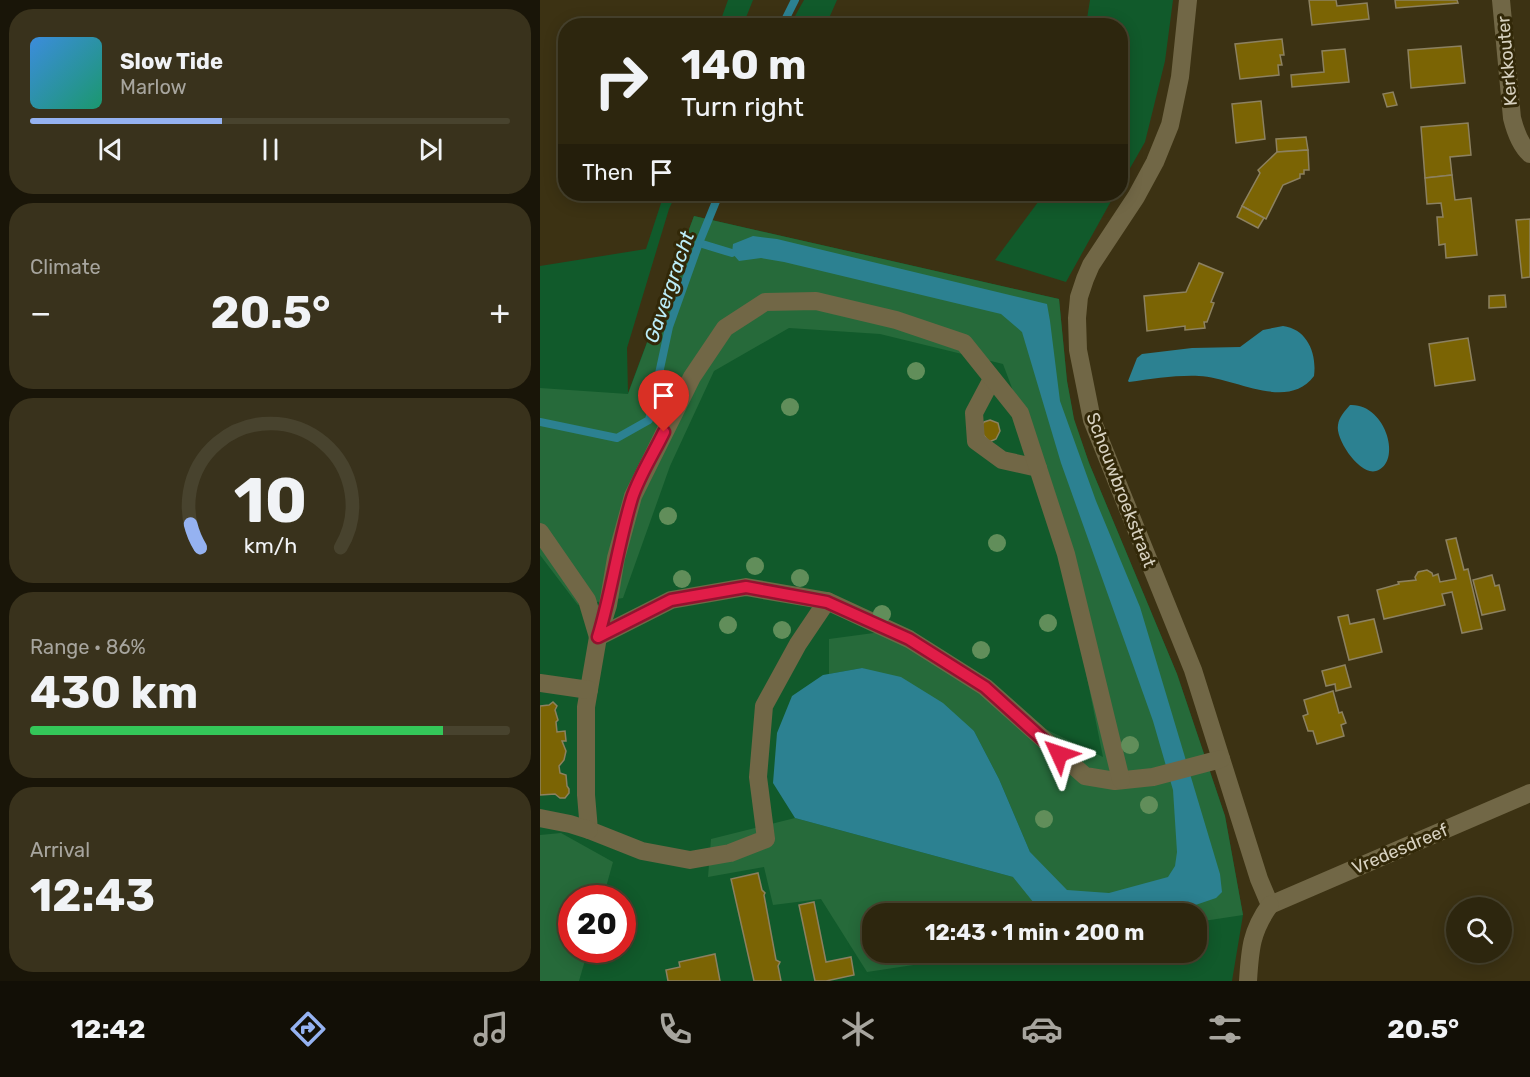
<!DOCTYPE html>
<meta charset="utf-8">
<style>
:root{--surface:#2d260e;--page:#39321c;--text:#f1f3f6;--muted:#a7a59e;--line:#48432e;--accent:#95b2f1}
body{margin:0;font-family:Rubik,sans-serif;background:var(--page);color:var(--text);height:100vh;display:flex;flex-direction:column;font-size:22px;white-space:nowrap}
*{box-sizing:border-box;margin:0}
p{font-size:20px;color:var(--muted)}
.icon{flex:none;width:33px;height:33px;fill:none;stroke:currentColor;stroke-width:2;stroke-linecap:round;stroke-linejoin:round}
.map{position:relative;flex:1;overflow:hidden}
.drawer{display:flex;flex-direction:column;gap:9px;padding:9px;background:#191508;width:540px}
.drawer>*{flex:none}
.guide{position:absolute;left:18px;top:18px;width:570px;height:183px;border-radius:24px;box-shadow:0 3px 15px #0003,0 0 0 2px var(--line);background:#2d260e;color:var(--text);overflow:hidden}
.tools{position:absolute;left:906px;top:897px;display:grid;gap:12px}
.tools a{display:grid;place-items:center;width:66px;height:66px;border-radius:50%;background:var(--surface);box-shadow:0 3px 15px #0003,0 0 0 2px var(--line);font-size:30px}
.speed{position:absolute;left:18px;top:885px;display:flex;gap:12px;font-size:30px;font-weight:700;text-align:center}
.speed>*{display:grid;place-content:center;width:78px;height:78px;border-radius:50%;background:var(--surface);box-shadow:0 3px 15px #0003,0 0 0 2px var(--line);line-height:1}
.speed .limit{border:9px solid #d22;background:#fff;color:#111}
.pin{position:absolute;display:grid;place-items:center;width:51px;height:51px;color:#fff;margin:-62px -26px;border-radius:50% 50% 50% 0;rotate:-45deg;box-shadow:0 0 6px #0007}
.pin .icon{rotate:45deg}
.me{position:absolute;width:66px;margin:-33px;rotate:312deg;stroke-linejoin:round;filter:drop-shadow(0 0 4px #0008)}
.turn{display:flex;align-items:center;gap:21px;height:126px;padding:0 24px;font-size:27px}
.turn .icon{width:78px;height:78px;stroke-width:2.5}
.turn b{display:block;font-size:42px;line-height:51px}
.then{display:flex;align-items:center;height:57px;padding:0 24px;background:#0003;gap:12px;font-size:22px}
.big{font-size:45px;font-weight:700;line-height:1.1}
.drawer .tile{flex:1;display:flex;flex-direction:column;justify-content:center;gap:9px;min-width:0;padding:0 21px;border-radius:24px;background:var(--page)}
.drawer .dial{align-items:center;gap:0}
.dial svg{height:156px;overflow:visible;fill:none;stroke:var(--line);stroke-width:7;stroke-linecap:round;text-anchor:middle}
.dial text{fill:var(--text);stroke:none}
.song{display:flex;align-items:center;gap:18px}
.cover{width:72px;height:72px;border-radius:9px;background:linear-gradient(135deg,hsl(210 70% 55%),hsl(160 70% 35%))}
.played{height:6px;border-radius:3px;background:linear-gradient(90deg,var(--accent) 40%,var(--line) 40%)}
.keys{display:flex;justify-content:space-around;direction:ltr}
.heat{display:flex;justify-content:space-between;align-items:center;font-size:33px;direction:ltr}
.charge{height:9px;border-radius:4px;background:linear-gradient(90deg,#34c759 86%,var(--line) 0)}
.trip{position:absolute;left:322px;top:903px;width:345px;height:60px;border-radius:24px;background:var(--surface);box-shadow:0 3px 15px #0003,0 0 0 2px var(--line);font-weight:700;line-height:60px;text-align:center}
.dock{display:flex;height:96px;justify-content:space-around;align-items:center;background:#120f06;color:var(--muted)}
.dock .icon{width:42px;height:42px}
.dock .on{color:var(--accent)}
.dock b{font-size:27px;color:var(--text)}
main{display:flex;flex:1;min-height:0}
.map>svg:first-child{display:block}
.green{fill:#115a2b;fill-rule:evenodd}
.forest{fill:#266a3a}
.water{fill:#2c8191}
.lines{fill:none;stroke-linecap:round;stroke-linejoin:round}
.stream{stroke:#2c8191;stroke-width:8}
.building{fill:#7b6404;stroke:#8c8160;stroke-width:1.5}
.minor{stroke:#716746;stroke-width:18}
.tree{fill:#618e5a}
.route-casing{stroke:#92132f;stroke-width:15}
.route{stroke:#e11d48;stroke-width:10}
.labels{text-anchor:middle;stroke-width:6;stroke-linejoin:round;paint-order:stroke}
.street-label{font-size:18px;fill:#d7d1c0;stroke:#322808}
.water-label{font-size:20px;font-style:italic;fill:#bceef9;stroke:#322808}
</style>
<main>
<section class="drawer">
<div class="tile">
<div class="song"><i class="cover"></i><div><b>Slow Tide</b><p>Marlow</p></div></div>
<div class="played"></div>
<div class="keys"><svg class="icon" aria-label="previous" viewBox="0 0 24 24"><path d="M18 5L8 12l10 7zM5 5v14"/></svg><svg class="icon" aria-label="pause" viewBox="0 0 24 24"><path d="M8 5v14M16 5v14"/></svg><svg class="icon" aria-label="next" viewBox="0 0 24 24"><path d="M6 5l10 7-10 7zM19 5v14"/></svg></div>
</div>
<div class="tile"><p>Climate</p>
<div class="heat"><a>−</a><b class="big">20.5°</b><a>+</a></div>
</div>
<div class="tile dial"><svg viewBox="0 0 100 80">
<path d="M14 69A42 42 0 1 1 86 69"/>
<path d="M14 69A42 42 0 0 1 9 57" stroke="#95b2f1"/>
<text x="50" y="56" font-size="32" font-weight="700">10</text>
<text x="50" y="72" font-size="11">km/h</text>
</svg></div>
<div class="tile"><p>Range · 86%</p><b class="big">430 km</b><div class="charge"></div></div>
<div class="tile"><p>Arrival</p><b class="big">12:43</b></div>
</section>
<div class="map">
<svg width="990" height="981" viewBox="0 0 990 981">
<rect width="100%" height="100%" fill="#3c3213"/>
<g class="green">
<path d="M 188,0 L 213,0 L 203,25 L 179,25 Z"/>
<path d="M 264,0 L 297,0 L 286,25 L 250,25 Z"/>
<path d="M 550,0 L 633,0 L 625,61 L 605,142 L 581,184 L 580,26 L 546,25 Z"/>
<path d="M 124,194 L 136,194 L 129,209 L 87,348 L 88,393 L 154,216 L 519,299 L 527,381 L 534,420 L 549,463 L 637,674 L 685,816 L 703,915 L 692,981 L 0,981 L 0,266 L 106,249 ZM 32,898 L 82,898 L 82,950 L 32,950 ZM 333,914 L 657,914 L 657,952 L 333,952 Z"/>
<path d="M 185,194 L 209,194 L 205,202 L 183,198 Z"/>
<path d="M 504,194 L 575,194 L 526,282 L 455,260 Z"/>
</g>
<g class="forest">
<path d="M 154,216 L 519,299 L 527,381 L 534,419 L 549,463 L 637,674 L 685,816 L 703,915 L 657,922 L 657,914 L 333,914 L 333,952 L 453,953 L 327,972 L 281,899 L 233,905 L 224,867 L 168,877 L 171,839 L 255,818 L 473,877 L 490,852 L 459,779 L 434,731 L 322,668 L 289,674 L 289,639 L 356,630 L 491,722 L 563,757 L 508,484 L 463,364 L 340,334 L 249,328 L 174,371 L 130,466 L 83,598 L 38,605 L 0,555 L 0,388 L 88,394 Z"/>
<path d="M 21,833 L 73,862 L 63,898 L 32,898 L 32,950 L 48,950 L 39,981 L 0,981 L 0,835 Z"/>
</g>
<g class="water">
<path d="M 213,236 L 237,239 L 507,304 L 510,321 L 520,401 L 556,501 L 600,607 L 680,874 L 682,892 L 676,898 L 632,913 L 502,913 L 473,877 L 255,818 L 233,783 L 237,733 L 252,696 L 283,675 L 322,668 L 361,677 L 403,703 L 434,731 L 459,779 L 490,852 L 527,890 L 569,893 L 628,877 L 635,866 L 637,852 L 633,790 L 613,721 L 521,463 L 482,332 L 461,314 L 244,262 L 221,258 L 199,261 L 192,253 L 193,244 Z"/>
<path d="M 743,326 C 767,329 777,353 774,376 C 747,412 694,377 659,376 C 636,375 612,379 589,382 L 588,381 L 597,358 L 602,354 L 652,348 L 700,347 L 723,330 Z"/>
<path d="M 810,405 C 846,403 863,463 836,471 C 820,476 795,439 798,425 C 799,417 805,411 810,405 Z"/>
</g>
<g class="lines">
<g class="stream">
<path d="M 242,26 L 255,0"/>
<path d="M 159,243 L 192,253"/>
<path d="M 0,422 L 77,438 L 109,420 L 129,327 L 159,243 L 179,194"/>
</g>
</g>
<g class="building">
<path d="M 769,0 L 796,0 L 797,6 L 827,3 L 829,19 L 772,25 Z"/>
<path d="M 855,0 L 917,0 L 918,3 L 856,8 Z"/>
<path d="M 742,39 L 744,55 L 740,55 L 742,65 L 738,65 L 739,75 L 700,79 L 695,44 Z"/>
<path d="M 921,46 L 925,83 L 871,88 L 868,50 Z"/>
<path d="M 805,49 L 809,82 L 752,87 L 751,75 L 784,72 L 782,51 Z"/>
<path d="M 853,92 L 857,105 L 847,107 L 843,94 Z"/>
<path d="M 721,101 L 725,139 L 696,143 L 692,104 Z"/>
<path d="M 928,123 L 931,155 L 910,157 L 912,175 L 885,178 L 881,127 Z"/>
<path d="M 766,137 L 768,150 L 737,152 L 736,139 Z"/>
<path d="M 768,150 L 769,170 L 764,170 L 764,174 L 760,174 L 760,178 L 743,185 L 726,219 L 702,206 L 720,173 L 718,170 L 737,152 Z"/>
<path d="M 912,175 L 915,200 L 931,198 L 937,255 L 906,258 L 905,244 L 899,245 L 897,217 L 903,217 L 901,203 L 887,204 L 885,178 Z"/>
<path d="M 702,206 L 724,218 L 718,228 L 697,217 Z"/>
<path d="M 990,219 L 990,277 L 982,278 L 976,220 Z"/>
<path d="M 659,263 L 683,273 L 671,302 L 674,303 L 667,322 L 664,322 L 665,328 L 645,330 L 645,326 L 607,331 L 604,296 L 646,292 Z"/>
<path d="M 965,295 L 966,307 L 949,308 L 949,296 Z"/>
<path d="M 928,338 L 935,380 L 895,386 L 889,344 Z"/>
<path d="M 450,420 L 458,423 L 460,431 L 456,439 L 449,442 L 439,429 L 444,422 Z"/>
<path d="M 916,538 L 924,570 L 928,569 L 942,629 L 922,633 L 912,592 L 902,594 L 905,605 L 844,619 L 837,590 L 859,584 L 858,582 L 876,580 L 875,577 L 878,572 L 887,570 L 892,573 L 893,576 L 898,574 L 900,582 L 916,579 L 906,540 Z"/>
<path d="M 952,575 L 955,586 L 959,585 L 965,610 L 942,615 L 933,580 Z"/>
<path d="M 808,615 L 810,624 L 834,619 L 842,652 L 809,660 L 798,617 Z"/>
<path d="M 805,665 L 811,687 L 796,691 L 795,684 L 786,686 L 782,671 Z"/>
<path d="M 793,691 L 799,713 L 802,712 L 806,723 L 801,725 L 804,736 L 777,744 L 773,731 L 768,731 L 763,716 L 768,714 L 764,700 Z"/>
<path d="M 13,702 L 17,706 L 15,710 L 18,720 L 16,722 L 17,732 L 25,731 L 26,741 L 22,741 L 26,751 L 24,760 L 19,766 L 20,773 L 26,775 L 27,786 L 29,789 L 29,793 L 25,798 L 20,798 L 15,794 L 0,795 L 0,706 L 9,705 Z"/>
<path d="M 218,873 L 222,890 L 225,893 L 224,895 L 236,960 L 240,962 L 238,966 L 241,981 L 214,981 L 191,879 Z"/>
<path d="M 274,902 L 286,962 L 311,957 L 314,975 L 286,981 L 275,981 L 259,905 Z"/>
<path d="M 175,954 L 180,981 L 128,981 L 126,970 L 140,967 L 139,962 Z"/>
</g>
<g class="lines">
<g class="minor">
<path d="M 648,0 L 640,77 L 630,125 L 615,162 L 596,197 L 551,265 L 545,279 L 539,297 L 537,318 L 538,350 L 552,420 L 653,670 L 719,879 L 730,905"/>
<path d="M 961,0 L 972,118 C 975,130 980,145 990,154"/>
<path d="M 452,379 L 434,413 L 436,441 L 462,460 L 498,468"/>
<path d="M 0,532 L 47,600 L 58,637 L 131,600 L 206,587 L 287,601 L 369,639 L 445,687 L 545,776 L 575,781 L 613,777 L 681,759"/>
<path d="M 287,601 L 258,644 L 224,706 L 218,777 L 226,839 L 190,853 L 150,860 L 102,851 L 49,830 L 46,795 L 46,707 L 58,637 L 68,605 L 76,558 L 93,496 L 152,377 L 185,328 L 225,302 L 276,301 L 356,320 L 424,343 L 480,413 L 526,554 L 581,780"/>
<path d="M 0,683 L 49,690"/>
<path d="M 0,818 L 30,824 L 49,830"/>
<path d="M 730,905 L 990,793"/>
<path d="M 708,981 C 710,950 711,931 730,905"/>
</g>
</g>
<g class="tree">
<circle cx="376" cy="371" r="9"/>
<circle cx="250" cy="407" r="9"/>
<circle cx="128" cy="516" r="9"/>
<circle cx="457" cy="543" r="9"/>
<circle cx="215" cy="566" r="9"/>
<circle cx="260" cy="578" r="9"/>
<circle cx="142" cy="579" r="9"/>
<circle cx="342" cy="614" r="9"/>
<circle cx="508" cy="623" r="9"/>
<circle cx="188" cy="625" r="9"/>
<circle cx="242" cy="630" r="9"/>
<circle cx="441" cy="650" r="9"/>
<circle cx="590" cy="745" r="9"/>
<circle cx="609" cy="805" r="9"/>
<circle cx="504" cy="819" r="9"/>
</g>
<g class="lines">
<g class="route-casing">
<path id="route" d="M 124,432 C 114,453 99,476 92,498 C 78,544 72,591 58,637 L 131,600 L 206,587 L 287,602 L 369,639 L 445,687 L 519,754"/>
</g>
<use href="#route" class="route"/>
</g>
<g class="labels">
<g class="street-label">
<text transform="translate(967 61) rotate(-95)" y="6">Kerkkouter</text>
<text transform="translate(581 490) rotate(69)" y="6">Schouwbroekstraat</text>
<text transform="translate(860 849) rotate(-23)" y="6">Vredesdreef</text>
</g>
<g class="water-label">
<text transform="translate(129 287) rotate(-71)" y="7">Gavergracht</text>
</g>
</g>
</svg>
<div class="tools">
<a><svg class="icon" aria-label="search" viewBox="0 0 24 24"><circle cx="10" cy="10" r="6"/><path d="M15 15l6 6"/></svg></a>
</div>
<div class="speed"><div class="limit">20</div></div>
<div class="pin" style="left:124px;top:432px;background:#d93025"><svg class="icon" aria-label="arrive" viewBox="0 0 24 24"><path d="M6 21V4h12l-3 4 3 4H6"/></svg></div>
<svg class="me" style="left:519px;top:754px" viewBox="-20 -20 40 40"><path d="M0-17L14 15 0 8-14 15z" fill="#e11d48" stroke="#fff" stroke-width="4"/></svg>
<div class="trip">12:43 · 1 min · 200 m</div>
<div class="guide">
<div class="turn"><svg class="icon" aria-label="right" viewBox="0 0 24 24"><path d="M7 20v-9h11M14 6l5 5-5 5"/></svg><div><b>140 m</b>Turn right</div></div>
<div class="then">Then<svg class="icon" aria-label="arrive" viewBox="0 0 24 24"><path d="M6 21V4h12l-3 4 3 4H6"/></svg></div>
</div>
</div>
</main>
<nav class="dock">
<b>12:42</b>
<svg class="icon on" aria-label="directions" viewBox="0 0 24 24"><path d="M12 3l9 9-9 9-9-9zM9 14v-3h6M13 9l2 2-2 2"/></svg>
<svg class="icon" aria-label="music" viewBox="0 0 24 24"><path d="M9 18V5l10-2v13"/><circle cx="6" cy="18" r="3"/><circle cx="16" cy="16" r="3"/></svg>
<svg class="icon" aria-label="phone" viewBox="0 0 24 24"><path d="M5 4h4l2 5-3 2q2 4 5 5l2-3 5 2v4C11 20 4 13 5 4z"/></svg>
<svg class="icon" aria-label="climate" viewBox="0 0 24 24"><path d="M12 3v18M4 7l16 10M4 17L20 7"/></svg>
<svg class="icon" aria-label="car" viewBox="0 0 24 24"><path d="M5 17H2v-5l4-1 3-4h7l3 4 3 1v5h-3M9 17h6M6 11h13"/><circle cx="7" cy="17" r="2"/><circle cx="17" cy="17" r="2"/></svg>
<svg class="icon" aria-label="filters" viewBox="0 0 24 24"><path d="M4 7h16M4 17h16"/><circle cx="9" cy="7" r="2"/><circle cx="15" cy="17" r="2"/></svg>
<b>20.5°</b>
</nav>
